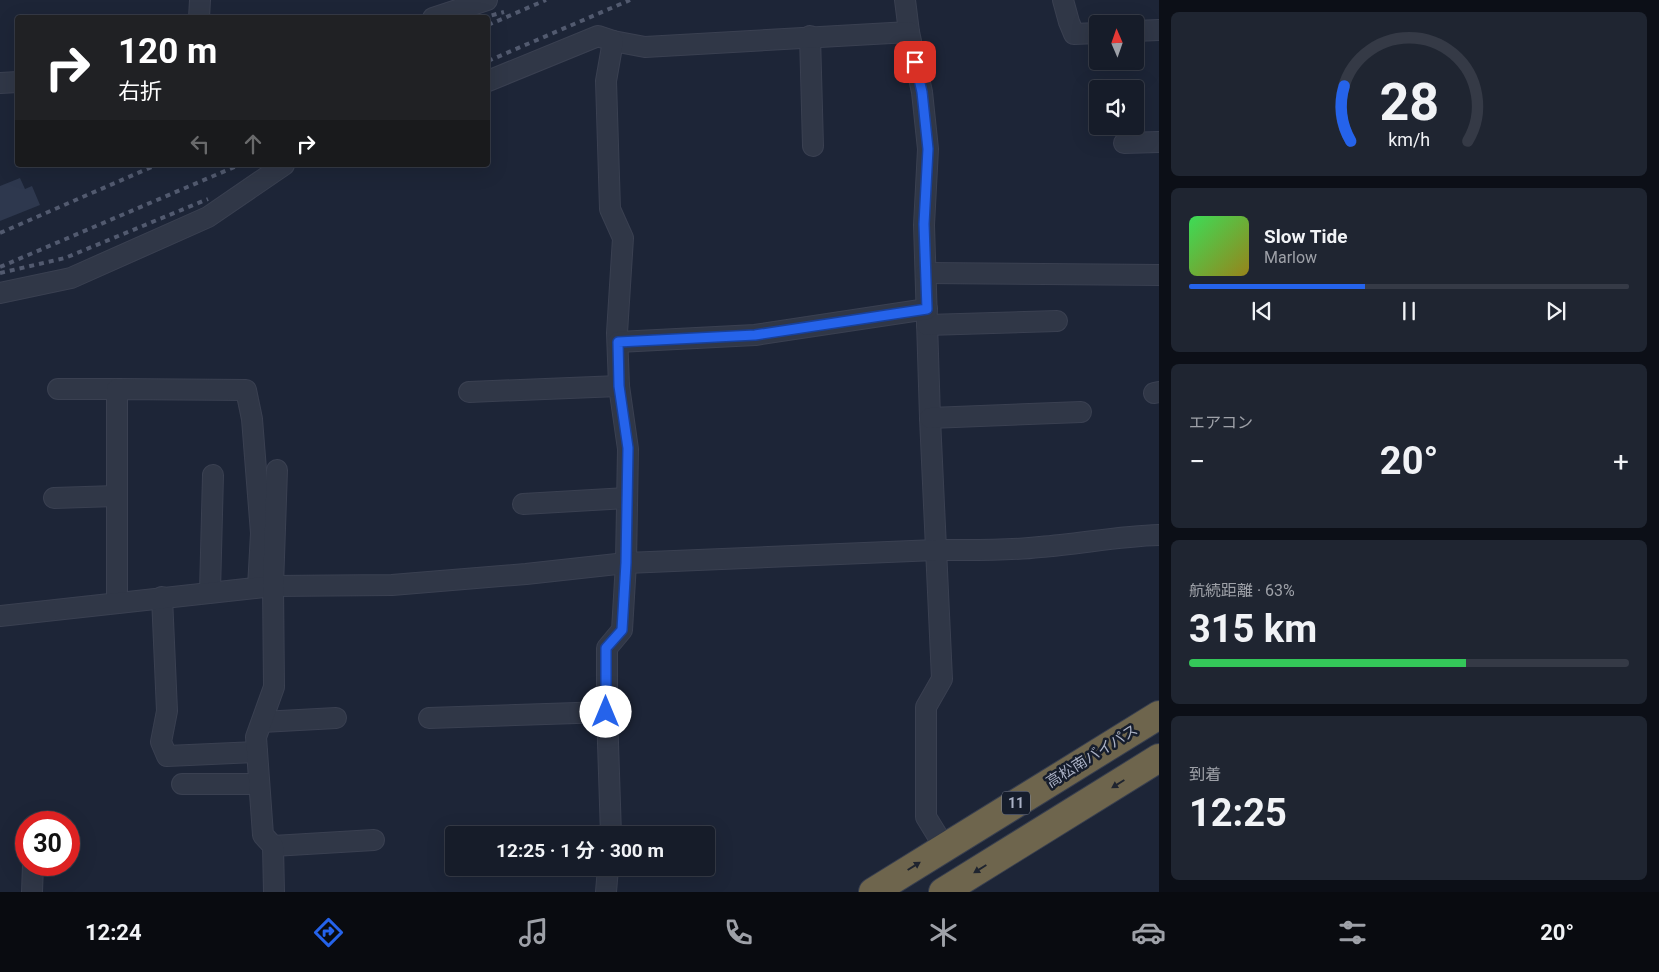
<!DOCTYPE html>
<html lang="ja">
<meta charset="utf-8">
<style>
:root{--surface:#161c29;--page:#1f2531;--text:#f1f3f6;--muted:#9ea1a8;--line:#353a46;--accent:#2563eb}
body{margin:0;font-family:Roboto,"Noto Sans JP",sans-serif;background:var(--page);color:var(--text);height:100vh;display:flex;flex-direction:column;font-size:19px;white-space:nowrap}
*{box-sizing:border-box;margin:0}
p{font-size:16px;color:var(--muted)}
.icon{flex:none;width:28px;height:28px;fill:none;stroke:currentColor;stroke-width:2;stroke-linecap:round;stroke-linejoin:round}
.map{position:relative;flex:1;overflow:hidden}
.side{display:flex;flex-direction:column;gap:12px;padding:12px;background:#0c0f17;width:500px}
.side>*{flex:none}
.guide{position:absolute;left:15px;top:15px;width:475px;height:152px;border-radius:5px;box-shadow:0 5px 20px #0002,0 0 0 1px var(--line);background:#202124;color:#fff;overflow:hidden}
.needle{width:32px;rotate:358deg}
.controls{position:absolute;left:1089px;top:15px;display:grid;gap:10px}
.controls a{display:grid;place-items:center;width:55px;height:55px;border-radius:5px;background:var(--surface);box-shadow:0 5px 20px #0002,0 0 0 1px var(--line);font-size:25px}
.speed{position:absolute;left:15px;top:811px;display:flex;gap:10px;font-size:25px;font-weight:700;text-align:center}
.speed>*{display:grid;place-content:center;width:65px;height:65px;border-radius:50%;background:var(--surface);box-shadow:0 5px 20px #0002,0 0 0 1px var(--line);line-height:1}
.speed .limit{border:8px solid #d22;background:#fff;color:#111}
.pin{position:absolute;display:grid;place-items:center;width:42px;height:42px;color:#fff;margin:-21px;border-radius:10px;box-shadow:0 2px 8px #0006}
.me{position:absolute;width:55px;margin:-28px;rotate:0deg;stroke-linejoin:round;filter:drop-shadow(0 0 4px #0008)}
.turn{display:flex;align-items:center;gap:18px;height:105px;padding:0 20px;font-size:22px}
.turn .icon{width:65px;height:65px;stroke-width:2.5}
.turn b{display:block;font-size:35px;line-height:42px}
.lanes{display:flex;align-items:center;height:48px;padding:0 20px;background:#0003;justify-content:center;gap:25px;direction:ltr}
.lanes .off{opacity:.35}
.big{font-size:38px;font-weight:700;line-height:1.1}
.side .card{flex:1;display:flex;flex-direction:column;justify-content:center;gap:8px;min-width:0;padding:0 18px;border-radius:8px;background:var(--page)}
.side .dial{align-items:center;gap:0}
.dial svg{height:130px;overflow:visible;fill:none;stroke:var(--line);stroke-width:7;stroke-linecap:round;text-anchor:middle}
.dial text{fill:var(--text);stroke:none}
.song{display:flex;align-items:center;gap:15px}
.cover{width:60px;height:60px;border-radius:8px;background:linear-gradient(135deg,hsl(130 70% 55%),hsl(50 70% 35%))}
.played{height:5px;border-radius:2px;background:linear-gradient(90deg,var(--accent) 40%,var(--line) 40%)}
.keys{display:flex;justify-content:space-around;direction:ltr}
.heat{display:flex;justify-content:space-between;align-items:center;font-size:28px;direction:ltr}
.charge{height:8px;border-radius:4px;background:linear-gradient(90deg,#34c759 63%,var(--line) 0)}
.trip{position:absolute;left:445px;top:826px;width:270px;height:50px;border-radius:5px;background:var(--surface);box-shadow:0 5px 20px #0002,0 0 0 1px var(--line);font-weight:700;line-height:50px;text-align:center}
.tab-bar{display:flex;height:80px;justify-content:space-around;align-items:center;background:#090b10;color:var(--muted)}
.tab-bar .icon{width:35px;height:35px}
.tab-bar .selected{color:var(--accent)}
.tab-bar b{font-size:22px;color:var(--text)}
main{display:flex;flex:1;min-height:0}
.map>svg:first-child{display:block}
.building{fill:#2e384e}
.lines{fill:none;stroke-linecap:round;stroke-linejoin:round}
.minor-casing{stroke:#3a4051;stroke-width:22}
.highway-casing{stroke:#383f4f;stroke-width:30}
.minor{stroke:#303747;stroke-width:20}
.highway{stroke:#6e654d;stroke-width:28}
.rail{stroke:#525a6f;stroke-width:4;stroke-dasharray:5 5;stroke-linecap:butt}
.oneway{fill:#1f242f}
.route-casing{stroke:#184099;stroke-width:12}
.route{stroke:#2563eb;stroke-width:9}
.labels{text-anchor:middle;stroke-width:5;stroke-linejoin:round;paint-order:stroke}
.shield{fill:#161d2c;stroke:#7e8597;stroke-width:1}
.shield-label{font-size:14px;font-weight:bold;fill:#aab1c5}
.street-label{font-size:15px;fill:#aab1c5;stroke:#161d2c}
</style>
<main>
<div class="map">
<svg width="1159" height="892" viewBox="0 0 1159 892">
<rect width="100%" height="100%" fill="#1d2537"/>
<path class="building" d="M 20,178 L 25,189 L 32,186 L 40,205 L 0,221 L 0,186 Z"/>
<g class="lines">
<g class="minor-casing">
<g id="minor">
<path d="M 905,0 L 909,32"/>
<path d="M 1063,0 L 1069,22 L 1074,34 L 1098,33"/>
<path d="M 199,18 L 200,0"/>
<path d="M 433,18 L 487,0"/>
<path d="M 1135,31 L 1159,30"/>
<path d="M 810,36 L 813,146"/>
<path d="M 613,41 L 645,47 L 909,32 L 922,92 L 928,149 L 924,225 L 930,418 L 942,679 L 926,707 L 926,817 L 945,848"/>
<path d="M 488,81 L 598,36 L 613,41 L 606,81 L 610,209 L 623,238 L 617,333 L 619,386 L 628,449 L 626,563 L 622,630 L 607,648 L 607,712 L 611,835"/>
<path d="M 0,83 L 18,82"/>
<path d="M 1124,143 L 1159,142"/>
<path d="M 926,273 L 1159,275"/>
<path d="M 0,293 L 71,278 L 208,217 L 284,165"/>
<path d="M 927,325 L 1057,321"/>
<path d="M 618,342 L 755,335 L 927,309"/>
<path d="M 58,389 L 117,389"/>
<path d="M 469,392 L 619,386"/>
<path d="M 1154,393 L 1159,392"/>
<path d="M 930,418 L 1081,412"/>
<path d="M 54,498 L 116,496"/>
<path d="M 523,504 L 627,498"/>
<path d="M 210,592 L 213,475"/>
<path d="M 162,597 L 167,711 L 161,742 L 167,756 L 257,752"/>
<path d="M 117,602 L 117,389 L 246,390 L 252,419 L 261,533 L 258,587"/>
<path d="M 0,616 L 273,586 L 392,585 L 526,574 L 626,563 L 936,550 C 971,550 1006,551 1040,547 C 1080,544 1119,536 1159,535"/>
<path d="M 429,718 L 607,712"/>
<path d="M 262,722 L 336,718"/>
<path d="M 182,784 L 259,784"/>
<path d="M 273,846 L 374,840"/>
<path d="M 32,892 L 33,865"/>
<path d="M 274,892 L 273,846 L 263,835 L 256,737 L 274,687 L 273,586 L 277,470"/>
<path d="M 606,892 L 608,868"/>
</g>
</g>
<g class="highway-casing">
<g id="highway">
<path d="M 873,892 L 1159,715"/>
<path d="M 943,892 L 1159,758"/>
</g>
</g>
<use href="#minor" class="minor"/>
<use href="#highway" class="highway"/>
<g class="rail">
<path d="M 482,18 L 504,12"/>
<path d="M 488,25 L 546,0"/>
<path d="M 488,61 L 630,0"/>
<path d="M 0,233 L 156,165"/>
<path d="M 0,267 L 239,165"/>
<path d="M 0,273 L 65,258 L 208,199"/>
</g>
</g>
<defs><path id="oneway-solid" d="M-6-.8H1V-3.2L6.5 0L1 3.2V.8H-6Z" transform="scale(1.25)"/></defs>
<g class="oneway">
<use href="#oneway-solid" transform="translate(1118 784) rotate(148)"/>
<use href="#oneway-solid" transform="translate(914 866) rotate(-32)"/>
<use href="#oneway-solid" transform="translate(980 869) rotate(148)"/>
</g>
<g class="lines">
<g class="route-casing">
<path id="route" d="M 606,712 L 606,648 L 622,630 L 626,563 L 628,448 L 619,386 L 618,342 L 755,335 L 927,309 L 924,224 L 928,149 L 922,92 L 915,62"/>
</g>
<use href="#route" class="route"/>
</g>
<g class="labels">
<rect class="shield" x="1002" y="791.5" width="28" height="23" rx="4"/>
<g class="shield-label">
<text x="1016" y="808">11</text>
</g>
<g class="street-label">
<text transform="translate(1092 756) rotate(-32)" y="5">高松南バイパス</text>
</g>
</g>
</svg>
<div class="controls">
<a><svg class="needle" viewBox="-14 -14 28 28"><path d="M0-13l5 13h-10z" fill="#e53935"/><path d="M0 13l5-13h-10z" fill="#9ea1a8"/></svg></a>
<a><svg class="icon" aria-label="sound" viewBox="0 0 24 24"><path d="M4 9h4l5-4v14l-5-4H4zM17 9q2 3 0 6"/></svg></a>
</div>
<div class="speed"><div class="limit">30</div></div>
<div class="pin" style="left:915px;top:62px;background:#d93025"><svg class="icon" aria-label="arrive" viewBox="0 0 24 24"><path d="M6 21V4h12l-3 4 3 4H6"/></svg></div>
<svg class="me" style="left:606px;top:712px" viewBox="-20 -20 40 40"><circle r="19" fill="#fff"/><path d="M0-13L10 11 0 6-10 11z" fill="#2563eb"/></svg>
<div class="trip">12:25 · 1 分 · 300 m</div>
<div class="guide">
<div class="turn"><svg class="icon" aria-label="right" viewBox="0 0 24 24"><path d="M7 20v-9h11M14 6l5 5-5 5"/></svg><div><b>120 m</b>右折</div></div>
<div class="lanes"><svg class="icon off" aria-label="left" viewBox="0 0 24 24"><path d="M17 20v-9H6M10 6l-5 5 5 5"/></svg><svg class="icon off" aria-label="ahead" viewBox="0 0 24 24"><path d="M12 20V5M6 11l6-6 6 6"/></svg><svg class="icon" aria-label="right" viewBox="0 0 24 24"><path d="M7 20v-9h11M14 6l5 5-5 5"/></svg></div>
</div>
</div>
<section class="side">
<div class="card dial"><svg viewBox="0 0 100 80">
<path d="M14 69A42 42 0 1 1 86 69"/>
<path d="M14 69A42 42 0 0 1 10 35" stroke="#2563eb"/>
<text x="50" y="56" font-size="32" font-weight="700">28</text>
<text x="50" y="72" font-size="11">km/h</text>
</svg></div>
<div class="card">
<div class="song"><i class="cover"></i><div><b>Slow Tide</b><p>Marlow</p></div></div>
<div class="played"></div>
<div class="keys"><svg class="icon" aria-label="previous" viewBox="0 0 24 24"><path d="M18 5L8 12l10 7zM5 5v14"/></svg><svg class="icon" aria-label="pause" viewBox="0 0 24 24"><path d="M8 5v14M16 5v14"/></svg><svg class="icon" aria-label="next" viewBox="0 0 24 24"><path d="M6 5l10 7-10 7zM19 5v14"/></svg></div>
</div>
<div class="card"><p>エアコン</p>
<div class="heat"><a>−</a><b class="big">20°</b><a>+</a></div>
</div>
<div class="card"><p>航続距離 · 63%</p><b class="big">315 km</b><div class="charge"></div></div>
<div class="card"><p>到着</p><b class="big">12:25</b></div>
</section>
</main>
<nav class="tab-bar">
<b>12:24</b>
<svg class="icon selected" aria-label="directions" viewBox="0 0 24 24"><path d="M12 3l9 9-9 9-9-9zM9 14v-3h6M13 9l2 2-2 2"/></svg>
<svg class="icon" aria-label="music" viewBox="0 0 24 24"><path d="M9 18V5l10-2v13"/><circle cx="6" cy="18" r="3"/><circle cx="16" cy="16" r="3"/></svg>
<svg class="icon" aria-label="phone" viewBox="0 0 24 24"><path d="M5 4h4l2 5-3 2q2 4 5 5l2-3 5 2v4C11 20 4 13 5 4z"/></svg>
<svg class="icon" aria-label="climate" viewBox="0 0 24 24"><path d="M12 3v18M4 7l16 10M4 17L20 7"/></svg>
<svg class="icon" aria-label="car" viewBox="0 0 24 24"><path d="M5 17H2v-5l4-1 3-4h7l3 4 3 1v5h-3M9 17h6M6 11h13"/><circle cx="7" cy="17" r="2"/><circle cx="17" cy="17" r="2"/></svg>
<svg class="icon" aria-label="filters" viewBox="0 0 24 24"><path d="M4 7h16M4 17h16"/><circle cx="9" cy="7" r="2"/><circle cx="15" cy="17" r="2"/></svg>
<b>20°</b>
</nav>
